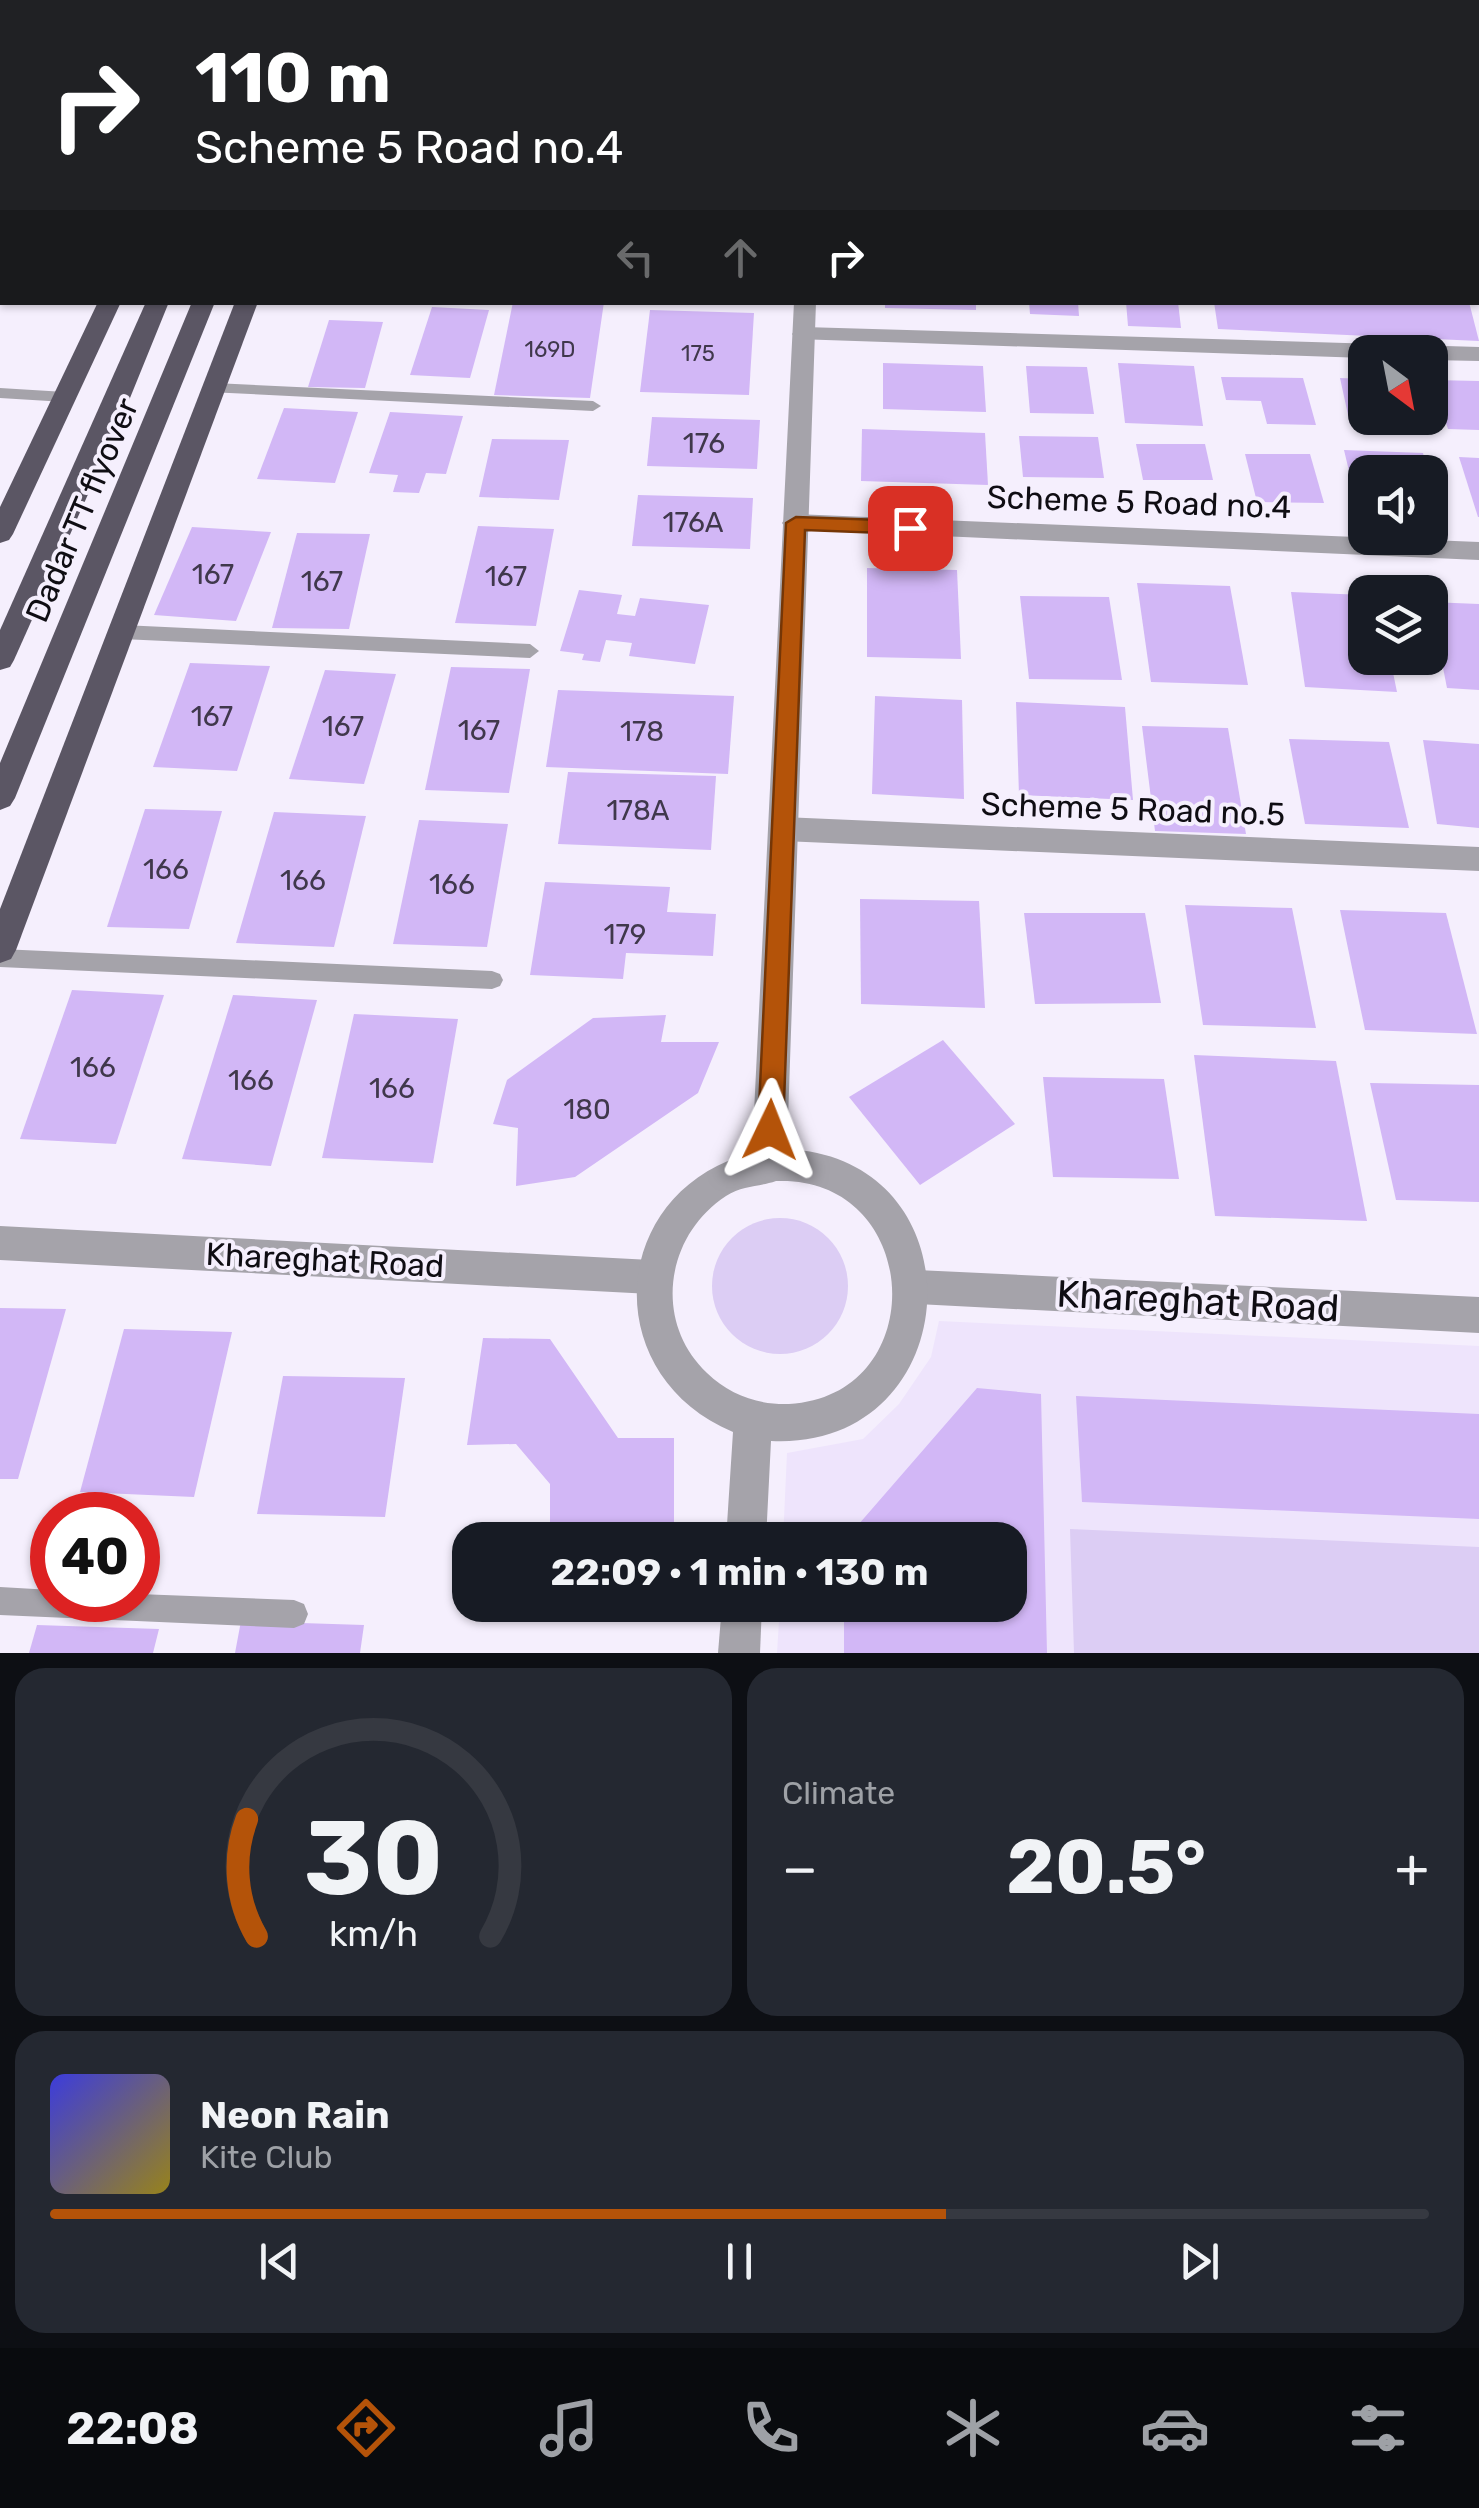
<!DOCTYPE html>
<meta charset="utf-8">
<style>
:root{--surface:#171b24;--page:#242831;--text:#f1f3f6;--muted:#9ea1a6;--line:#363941;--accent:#b45309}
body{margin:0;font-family:Rubik,sans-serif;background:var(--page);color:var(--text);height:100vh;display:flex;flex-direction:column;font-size:38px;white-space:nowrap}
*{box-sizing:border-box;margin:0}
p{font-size:32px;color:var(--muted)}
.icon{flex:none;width:55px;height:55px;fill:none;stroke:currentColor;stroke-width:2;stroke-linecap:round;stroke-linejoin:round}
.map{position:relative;height:1653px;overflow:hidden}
.panel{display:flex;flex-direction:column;gap:15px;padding:15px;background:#0d0f14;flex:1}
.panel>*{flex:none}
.hud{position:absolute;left:0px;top:0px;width:1480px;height:305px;box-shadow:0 2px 8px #0004;background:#202124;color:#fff;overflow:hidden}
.needle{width:65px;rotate:148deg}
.fabs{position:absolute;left:1348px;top:335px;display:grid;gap:20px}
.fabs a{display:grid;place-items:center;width:100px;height:100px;border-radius:20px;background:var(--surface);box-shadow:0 2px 8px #0004;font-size:50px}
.speed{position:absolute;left:30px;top:1492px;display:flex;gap:20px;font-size:50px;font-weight:700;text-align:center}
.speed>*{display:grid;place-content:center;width:130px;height:130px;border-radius:50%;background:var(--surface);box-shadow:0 2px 8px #0004;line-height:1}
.speed .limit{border:15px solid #d22;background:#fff;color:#111}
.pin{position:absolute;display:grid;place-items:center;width:85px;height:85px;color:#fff;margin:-42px;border-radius:20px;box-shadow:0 5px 15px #0006}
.me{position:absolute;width:110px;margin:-55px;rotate:2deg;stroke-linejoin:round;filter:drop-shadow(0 0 8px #0008)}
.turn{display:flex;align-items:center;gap:35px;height:210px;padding:0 30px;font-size:45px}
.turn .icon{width:130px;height:130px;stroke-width:2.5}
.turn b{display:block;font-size:70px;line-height:85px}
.lanes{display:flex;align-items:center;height:95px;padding:0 30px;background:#0003;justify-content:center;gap:50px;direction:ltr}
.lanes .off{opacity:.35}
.big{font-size:75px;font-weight:700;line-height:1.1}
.panel .widget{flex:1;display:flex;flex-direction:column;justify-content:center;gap:15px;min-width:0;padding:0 35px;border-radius:30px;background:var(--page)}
.panel .dial{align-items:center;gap:0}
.dial svg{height:260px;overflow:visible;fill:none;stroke:var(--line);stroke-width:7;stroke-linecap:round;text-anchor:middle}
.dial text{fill:var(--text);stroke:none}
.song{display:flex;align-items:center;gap:30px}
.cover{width:120px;height:120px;border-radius:15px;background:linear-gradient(135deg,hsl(240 70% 55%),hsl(50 70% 35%))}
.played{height:10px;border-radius:5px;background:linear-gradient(90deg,var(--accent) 65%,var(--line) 65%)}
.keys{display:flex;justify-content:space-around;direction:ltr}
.heat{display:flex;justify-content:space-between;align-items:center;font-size:55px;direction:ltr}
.panel .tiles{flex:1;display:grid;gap:15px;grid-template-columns:1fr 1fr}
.widget:last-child{grid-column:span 2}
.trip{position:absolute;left:452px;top:1522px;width:575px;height:100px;border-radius:30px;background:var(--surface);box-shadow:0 2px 8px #0004;font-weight:700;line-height:100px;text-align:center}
.tab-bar{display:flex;height:160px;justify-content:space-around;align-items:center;background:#090b0e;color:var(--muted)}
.tab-bar .icon{width:70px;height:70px}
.tab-bar .on{color:var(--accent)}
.tab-bar b{font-size:45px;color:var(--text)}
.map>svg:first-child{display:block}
.built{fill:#eee4fc}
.green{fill:#dccdf4}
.building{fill:#d2b7f6}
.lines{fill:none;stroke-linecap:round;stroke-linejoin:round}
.service{fill:#a5a3aa;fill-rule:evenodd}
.minor{fill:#a5a3aa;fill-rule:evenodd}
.tertiary{fill:#a5a3aa;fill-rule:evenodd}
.trunk{fill:#5b5664;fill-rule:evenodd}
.route{fill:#b45309;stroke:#753606;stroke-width:2.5}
.labels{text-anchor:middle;stroke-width:8;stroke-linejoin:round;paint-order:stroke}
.far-number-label{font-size:22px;fill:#40384c}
.number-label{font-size:28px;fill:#40384c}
.street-label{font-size:32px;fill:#0f0d13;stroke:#f5effd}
.near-street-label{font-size:38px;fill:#0f0d13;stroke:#f5effd}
</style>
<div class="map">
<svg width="1479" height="1653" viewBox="0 0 1479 1653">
<rect width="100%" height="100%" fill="#f5effd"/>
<path class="built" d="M 939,1321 L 1479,1346 L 1479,1653 L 777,1653 L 780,1605 L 1010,1605 L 1010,1540 L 783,1540 L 787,1453 L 863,1439 L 899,1404 L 931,1357 Z"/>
<g class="green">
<circle cx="780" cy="1286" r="68"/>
<path d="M 1070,1529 L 1479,1547 L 1479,1653 L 1074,1653 Z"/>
</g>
<g class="building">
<path d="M 513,302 L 604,302 L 590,398 L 494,395 Z"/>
<path d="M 885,302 L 976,302 L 976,310 L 885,308 Z"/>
<path d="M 1029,302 L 1078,302 L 1079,316 L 1030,314 Z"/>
<path d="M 1126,302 L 1178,302 L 1181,328 L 1128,326 Z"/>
<path d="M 1214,302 L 1469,302 L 1479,341 L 1218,329 Z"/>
<path d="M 432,307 L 489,310 L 470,378 L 410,375 Z"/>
<path d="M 650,310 L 754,313 L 749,395 L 640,392 Z"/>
<path d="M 329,320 L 383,322 L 365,388 L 308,387 Z"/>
<path d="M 883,363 L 983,366 L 986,412 L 883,409 Z"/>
<path d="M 1118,363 L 1194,366 L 1203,426 L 1125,423 Z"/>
<path d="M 1026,366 L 1087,367 L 1094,414 L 1030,413 Z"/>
<path d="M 1221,377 L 1303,378 L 1316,425 L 1267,424 L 1261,401 L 1226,400 Z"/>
<path d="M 1340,378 L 1365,379 L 1365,418 L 1410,418 L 1413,427 L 1350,424 Z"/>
<path d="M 1432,380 L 1479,381 L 1479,430 L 1448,429 Z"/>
<path d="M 284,408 L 358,412 L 335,483 L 257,479 Z"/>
<path d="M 390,412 L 463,416 L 446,474 L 426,473 L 419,493 L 393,492 L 398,475 L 369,473 Z"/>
<path d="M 652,417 L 760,420 L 757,469 L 647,466 Z"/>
<path d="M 862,429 L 985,433 L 988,485 L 861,481 Z"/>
<path d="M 1019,436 L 1098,437 L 1104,478 L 1023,477 Z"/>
<path d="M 492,439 L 569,440 L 559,500 L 479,497 Z"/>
<path d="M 1136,444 L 1205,444 L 1213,480 L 1143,480 Z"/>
<path d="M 1344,450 L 1423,453 L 1428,472 L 1365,472 L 1365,509 L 1358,509 Z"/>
<path d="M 1245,454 L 1310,454 L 1324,503 L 1257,502 Z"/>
<path d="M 1459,457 L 1479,458 L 1479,517 L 1478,517 Z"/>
<path d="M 638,495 L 753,498 L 750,549 L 632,546 Z"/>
<path d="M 478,526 L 554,529 L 536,626 L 455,623 Z"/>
<path d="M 192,527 L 271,532 L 236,621 L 154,615 Z"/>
<path d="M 297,533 L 370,534 L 349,629 L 272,628 Z"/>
<path d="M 867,568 L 957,570 L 961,659 L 867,657 Z"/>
<path d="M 1137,583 L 1230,586 L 1248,685 L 1151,682 Z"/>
<path d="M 579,590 L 622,595 L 617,614 L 635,616 L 640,598 L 709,605 L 695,664 L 629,656 L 632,643 L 606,640 L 600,662 L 582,660 L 584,654 L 560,651 Z"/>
<path d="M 1291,592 L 1365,595 L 1365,658 L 1390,658 L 1397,692 L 1305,687 Z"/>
<path d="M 1020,596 L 1109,597 L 1122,680 L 1029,679 Z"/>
<path d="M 1430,602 L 1479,604 L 1479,690 L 1447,688 Z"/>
<path d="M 190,663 L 270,666 L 237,771 L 153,767 Z"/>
<path d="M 451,667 L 530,669 L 509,793 L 425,790 Z"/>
<path d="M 325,670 L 396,674 L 364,784 L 289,779 Z"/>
<path d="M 558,690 L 734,696 L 728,774 L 546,767 Z"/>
<path d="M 875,696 L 962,700 L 964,799 L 872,794 Z"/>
<path d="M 1016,702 L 1125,707 L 1133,800 L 1019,795 Z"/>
<path d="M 1142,726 L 1228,728 L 1246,834 L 1155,831 Z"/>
<path d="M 1289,739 L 1389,742 L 1409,828 L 1305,824 Z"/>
<path d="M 1423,740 L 1479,744 L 1479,828 L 1437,824 Z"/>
<path d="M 568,772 L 716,776 L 711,850 L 558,844 Z"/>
<path d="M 145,809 L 222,811 L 189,929 L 107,927 Z"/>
<path d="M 274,812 L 366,816 L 334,947 L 236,943 Z"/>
<path d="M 419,820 L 508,824 L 487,947 L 393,944 Z"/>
<path d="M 545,882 L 670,887 L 667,912 L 716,914 L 713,956 L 626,953 L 623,979 L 530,975 Z"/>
<path d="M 860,899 L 979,901 L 985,1008 L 861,1004 Z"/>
<path d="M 1185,905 L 1292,908 L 1316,1028 L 1203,1025 Z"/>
<path d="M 1340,910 L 1446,913 L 1477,1034 L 1365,1030 Z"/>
<path d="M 1024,913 L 1145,913 L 1161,1003 L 1035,1004 Z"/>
<path d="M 72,990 L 164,995 L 116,1144 L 20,1139 Z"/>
<path d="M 233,995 L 317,1000 L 271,1166 L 182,1159 Z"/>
<path d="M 354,1014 L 458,1019 L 433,1163 L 322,1158 Z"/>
<path d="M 666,1015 L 661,1042 L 719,1042 L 698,1093 L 575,1177 L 516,1186 L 518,1128 L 493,1124 L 507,1080 L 593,1018 Z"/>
<path d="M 943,1040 L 1015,1124 L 920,1185 L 849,1097 Z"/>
<path d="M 1194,1055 L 1336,1061 L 1367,1221 L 1215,1216 Z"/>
<path d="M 1043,1077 L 1164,1079 L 1179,1179 L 1053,1177 Z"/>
<path d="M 1370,1083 L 1479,1085 L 1479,1202 L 1396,1200 Z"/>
<path d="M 0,1308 L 66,1309 L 18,1479 L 0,1479 Z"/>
<path d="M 124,1329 L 232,1332 L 194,1497 L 80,1492 Z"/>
<path d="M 483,1338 L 550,1339 L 618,1438 L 674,1438 L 674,1529 L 550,1527 L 550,1484 L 516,1444 L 467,1445 Z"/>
<path d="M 283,1376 L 405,1378 L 385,1517 L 257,1514 Z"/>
<path d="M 977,1388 L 1041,1394 L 1047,1653 L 844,1653 L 844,1605 L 1010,1605 L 1010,1540 L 845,1540 Z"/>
<path d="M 1076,1396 L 1479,1414 L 1479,1519 L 1082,1502 Z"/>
<path d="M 241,1621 L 364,1625 L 360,1653 L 235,1653 Z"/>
<path d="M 37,1625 L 159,1629 L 153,1653 L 29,1653 Z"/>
</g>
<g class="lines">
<g class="service">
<rect x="0" y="107" width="2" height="8"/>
<path d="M 214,383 L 593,401 L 601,406 L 593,411 L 208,392 L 208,384 Z"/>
<path d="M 0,388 L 65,392 L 73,397 L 65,402 L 0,398 Z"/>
<path d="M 122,625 L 530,644 L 539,651 L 530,658 L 122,639 L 113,632 Z"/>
<path d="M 0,949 L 492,971 L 500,974 L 503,980 L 500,986 L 492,989 L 0,967 Z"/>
<path d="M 0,1587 L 52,1590 L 52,1600 L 138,1600 L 138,1594 L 294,1600 L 304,1604 L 308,1614 L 304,1624 L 294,1628 L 0,1615 Z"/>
</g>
<g class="minor">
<path d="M 1137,0 L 1155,0 L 1156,2 L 1138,2 Z"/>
<path d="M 1198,0 L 1216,0 L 1217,2 L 1199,2 Z"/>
<rect x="1478" y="62" width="1" height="12"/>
<rect x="1478" y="191" width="1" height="12"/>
<path d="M 804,327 L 1479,347 L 1479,361 L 1430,360 L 1430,352 L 1365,352 L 1365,358 L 796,339 L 792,334 L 796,329 Z"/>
<path d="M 795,514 L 1479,542 L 1479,560 L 786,529 L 782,523 L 786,517 Z"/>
<path d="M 783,817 L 1479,847 L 1479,871 L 783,841 L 772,837 L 768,829 L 772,821 Z"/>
<path d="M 0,1226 L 651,1260 L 664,1265 L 669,1277 L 664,1289 L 651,1294 L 0,1260 Z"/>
<path d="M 917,1270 L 1479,1297 L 1479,1333 L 917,1304 L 904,1299 L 899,1287 L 904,1275 Z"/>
</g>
<g class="tertiary">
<rect x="808" y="0" width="18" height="2"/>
<path d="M 794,302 L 816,302 L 787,1149 C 985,1159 968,1451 771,1441 L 766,1540 L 726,1540 L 733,1432 C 596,1375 608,1190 752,1153 ZM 776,1181 C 923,1175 934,1396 789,1404 C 758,1405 730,1395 707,1373 C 653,1322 665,1236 726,1196 C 743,1185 759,1187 776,1181 Z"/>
<path d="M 722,1605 L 762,1605 L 760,1653 L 718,1653 Z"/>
</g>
<g class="trunk">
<path d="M 165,0 L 188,0 L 189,2 L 166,2 Z"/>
<path d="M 98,302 L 121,302 L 13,534 L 9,540 L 0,543 L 0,507 Z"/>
<path d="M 146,302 L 169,302 L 119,425 L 14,660 L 10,667 L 0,670 L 0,630 Z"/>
<path d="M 192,302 L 215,302 L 15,798 L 10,806 L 0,810 L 0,763 Z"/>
<path d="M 235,302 L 258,302 L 16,950 L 11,959 L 0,963 L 0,909 Z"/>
</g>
</g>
<path class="route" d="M 796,517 L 910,521 L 919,528 L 910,534 L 805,530 L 783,1130 L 780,1138 L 770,1142 L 761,1138 L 758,1130 L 786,523 Z"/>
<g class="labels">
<g class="far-number-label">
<text x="550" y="357">169D</text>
<text x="698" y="361">175</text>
</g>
<g class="number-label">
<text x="704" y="453">176</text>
<text x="693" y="532">176A</text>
<text x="213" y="584">167</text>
<text x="506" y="586">167</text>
<text x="322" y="591">167</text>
<text x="212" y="726">167</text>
<text x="343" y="736">167</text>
<text x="479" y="740">167</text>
<text x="642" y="741">178</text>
<text x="638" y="820">178A</text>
<text x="166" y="879">166</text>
<text x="303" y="890">166</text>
<text x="452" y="894">166</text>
<text x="625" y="944">179</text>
<text x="93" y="1077">166</text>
<text x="251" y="1090">166</text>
<text x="392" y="1098">166</text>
<text x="587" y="1119">180</text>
</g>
<g class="street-label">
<text transform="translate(1139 502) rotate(2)" y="11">Scheme 5 Road no.4</text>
<text transform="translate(82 510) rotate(-67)" y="11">Dadar TT flyover</text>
<text transform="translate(1133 809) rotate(2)" y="11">Scheme 5 Road no.5</text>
<text transform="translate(325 1260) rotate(3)" y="11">Khareghat Road</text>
</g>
<g class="near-street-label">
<text transform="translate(1198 1301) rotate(3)" y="13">Khareghat Road</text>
</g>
</g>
</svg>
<div class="fabs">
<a><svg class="needle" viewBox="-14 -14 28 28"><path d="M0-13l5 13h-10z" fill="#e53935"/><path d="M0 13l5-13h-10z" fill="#9ea1a6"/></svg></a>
<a><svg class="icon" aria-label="sound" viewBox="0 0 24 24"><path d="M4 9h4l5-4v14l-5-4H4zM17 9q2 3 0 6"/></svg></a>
<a><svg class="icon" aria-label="layers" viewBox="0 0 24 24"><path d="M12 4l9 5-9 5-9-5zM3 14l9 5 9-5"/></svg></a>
</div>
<div class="speed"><div class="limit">40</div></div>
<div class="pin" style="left:910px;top:528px;background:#d93025"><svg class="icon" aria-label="arrive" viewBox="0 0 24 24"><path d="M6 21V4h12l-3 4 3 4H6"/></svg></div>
<svg class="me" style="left:770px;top:1130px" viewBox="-20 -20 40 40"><path d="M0-17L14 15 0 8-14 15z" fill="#b45309" stroke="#fff" stroke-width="4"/></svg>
<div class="trip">22:09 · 1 min · 130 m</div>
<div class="hud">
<div class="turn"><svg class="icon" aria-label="right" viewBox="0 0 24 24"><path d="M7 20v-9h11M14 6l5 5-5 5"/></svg><div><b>110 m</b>Scheme 5 Road no.4</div></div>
<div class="lanes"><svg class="icon off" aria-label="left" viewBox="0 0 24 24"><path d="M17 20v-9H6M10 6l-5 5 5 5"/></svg><svg class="icon off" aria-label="ahead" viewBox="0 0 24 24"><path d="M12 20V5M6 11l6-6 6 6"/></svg><svg class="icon" aria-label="right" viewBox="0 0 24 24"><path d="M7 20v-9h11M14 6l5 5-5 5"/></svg></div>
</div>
</div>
<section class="panel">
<div class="tiles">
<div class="widget dial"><svg viewBox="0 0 100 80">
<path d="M14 69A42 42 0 1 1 86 69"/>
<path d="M14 69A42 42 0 0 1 11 33" stroke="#b45309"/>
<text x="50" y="56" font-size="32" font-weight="700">30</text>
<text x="50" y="72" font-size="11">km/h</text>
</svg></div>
<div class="widget"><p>Climate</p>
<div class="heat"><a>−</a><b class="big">20.5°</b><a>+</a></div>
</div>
<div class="widget">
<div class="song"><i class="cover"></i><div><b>Neon Rain</b><p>Kite Club</p></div></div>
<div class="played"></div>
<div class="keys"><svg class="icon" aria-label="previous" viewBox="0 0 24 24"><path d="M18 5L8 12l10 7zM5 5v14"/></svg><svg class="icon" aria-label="pause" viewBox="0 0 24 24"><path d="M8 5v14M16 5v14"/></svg><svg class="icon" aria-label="next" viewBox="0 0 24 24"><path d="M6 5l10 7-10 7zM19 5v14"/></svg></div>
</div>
</div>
</section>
<nav class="tab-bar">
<b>22:08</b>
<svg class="icon on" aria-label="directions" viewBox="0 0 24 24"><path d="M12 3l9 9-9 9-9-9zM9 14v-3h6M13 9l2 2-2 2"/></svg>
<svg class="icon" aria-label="music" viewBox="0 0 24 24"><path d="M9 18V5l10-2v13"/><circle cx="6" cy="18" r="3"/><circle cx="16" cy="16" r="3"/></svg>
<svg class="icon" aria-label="phone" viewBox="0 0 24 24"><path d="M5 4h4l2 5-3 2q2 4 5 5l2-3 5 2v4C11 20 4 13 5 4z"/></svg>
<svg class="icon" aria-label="climate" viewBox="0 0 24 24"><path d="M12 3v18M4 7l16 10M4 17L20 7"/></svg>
<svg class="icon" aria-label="car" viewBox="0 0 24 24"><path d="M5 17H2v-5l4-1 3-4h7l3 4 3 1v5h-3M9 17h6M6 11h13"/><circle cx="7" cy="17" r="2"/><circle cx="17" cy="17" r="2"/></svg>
<svg class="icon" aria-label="filters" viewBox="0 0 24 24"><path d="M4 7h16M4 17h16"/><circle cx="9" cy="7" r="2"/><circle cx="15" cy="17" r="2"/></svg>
</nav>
